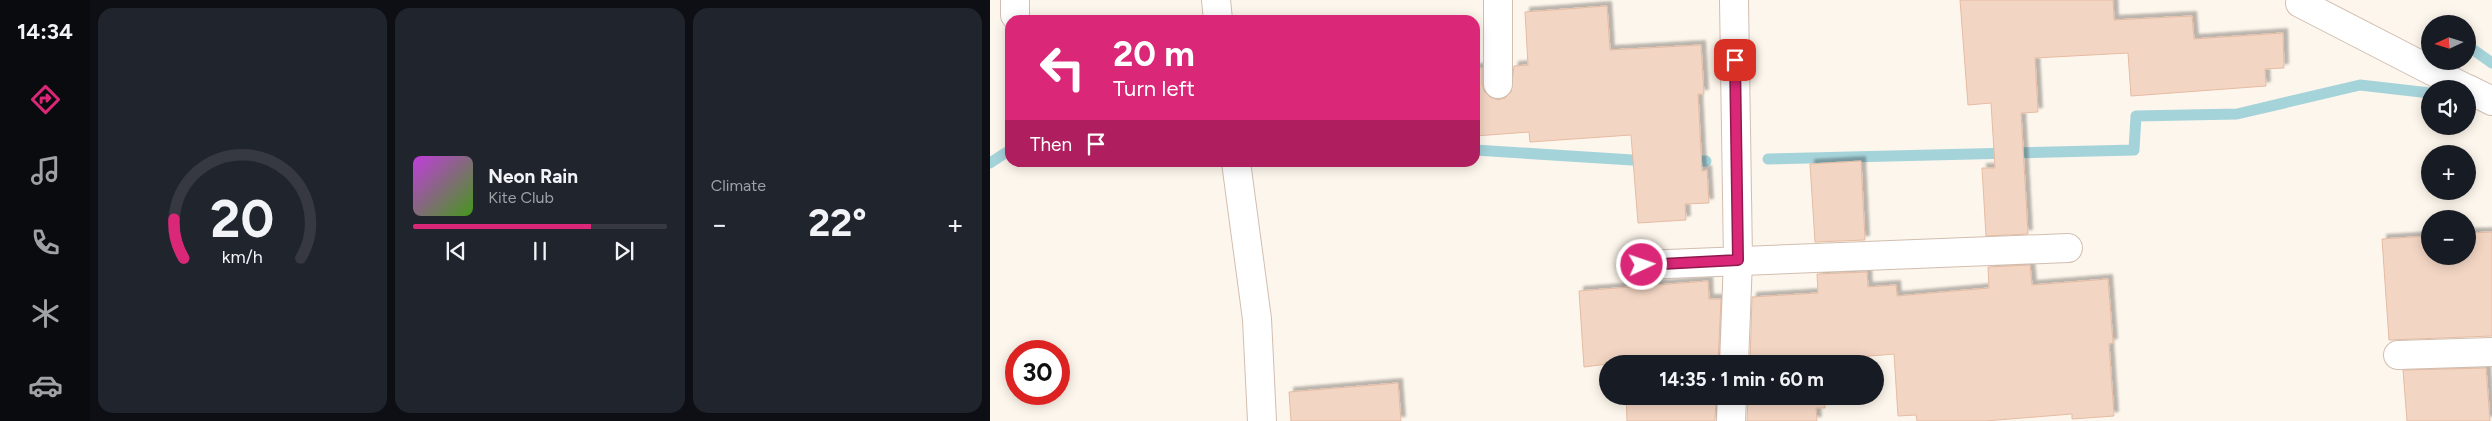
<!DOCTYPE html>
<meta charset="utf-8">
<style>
:root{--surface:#171b24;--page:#20242c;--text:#f1f3f6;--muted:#9ea1a6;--line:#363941;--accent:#db2777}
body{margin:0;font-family:Figtree,sans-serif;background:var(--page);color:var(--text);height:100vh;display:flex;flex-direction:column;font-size:19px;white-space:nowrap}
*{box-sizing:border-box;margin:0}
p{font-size:16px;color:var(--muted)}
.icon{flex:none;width:28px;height:28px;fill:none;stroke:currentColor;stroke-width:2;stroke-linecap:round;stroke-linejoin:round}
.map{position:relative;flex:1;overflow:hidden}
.panel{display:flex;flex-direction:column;gap:8px;padding:8px;background:#0d0f14;width:900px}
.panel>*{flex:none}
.banner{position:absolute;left:15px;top:15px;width:475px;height:152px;border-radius:15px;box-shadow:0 2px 12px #0003;background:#db2777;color:#fff;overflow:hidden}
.needle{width:32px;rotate:266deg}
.tools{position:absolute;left:1431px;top:15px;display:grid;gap:10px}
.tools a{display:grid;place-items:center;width:55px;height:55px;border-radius:50%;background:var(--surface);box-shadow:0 2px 12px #0003;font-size:25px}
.speed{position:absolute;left:15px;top:340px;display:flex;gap:10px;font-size:25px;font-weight:700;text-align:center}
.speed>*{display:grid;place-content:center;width:65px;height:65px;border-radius:50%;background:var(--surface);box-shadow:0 2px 12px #0003;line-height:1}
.speed .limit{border:8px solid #d22;background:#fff;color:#111}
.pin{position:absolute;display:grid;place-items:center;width:42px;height:42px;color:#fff;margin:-21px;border-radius:10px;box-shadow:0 2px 8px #0006}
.me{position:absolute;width:55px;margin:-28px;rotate:87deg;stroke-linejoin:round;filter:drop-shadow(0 0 4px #0008)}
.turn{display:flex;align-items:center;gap:18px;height:105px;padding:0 25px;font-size:22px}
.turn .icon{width:65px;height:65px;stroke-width:2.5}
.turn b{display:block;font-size:35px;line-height:42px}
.then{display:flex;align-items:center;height:48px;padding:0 25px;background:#0003;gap:10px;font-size:19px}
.big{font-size:38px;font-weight:700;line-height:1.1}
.panel .tile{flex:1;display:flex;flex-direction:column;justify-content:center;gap:8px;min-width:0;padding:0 18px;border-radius:15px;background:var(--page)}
.panel .dial{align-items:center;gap:0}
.dial svg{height:130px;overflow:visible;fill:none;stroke:var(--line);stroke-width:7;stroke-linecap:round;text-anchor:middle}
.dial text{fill:var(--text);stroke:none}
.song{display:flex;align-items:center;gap:15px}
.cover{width:60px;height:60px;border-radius:8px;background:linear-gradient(135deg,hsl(290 70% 55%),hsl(100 70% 35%))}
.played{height:5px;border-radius:2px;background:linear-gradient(90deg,var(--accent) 70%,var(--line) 70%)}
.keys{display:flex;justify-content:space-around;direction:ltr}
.heat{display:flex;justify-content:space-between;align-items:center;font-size:28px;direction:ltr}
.panel .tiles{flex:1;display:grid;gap:8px;grid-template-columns:repeat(3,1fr)}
.trip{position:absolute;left:609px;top:355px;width:285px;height:50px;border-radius:25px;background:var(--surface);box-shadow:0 2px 12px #0003;font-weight:700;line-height:50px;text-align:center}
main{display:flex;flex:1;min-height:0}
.menu{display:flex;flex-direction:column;width:90px;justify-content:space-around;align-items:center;background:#090b0e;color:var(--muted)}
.menu .icon{width:35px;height:35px}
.menu .active{color:var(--accent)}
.menu b{font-size:22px;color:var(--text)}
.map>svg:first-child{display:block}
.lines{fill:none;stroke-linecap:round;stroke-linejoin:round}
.stream{stroke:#a5d3da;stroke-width:11}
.building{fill:#f3d5c3;stroke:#e6bba3;filter:url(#shadow)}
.minor-casing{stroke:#d1beb0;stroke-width:30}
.minor{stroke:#fff;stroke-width:28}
.route-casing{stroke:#8e194d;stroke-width:12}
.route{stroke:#db2777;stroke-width:9}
</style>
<main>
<nav class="menu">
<b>14:34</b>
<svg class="icon active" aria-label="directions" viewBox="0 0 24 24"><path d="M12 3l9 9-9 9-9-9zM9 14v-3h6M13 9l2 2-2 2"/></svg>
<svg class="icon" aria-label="music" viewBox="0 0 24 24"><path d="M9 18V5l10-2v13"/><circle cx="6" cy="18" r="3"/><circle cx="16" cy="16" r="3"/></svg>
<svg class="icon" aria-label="phone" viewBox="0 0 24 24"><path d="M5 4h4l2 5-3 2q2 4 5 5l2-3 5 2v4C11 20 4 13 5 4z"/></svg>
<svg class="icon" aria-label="climate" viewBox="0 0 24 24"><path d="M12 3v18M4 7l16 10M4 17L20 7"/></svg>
<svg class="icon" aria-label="car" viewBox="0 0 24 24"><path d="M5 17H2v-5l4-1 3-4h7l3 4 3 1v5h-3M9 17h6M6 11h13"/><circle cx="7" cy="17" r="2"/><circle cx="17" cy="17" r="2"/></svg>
</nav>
<section class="panel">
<div class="tiles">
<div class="tile dial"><svg viewBox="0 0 100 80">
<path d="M14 69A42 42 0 1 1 86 69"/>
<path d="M14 69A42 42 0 0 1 8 45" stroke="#db2777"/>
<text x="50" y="56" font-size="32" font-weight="700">20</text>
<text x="50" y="72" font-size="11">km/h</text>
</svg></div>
<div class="tile">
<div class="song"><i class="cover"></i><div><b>Neon Rain</b><p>Kite Club</p></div></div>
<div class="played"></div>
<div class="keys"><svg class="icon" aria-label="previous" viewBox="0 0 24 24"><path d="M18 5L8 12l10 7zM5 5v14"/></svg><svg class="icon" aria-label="pause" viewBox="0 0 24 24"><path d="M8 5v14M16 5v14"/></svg><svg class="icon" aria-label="next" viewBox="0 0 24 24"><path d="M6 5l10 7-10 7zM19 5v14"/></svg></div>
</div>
<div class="tile"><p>Climate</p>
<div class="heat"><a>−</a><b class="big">22°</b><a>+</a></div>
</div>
</div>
</section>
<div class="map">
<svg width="1502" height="421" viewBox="0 0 1502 421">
<defs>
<filter id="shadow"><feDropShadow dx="4.5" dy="-4.5" stdDeviation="1" flood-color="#0004"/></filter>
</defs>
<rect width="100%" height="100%" fill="#fdf6ec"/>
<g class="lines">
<g class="stream">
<path d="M 1478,46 L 1502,63"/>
<path d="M 485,150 L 658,161"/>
<path d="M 778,159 L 1144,150 L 1146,116 L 1247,114 L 1370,85 L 1440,93"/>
<path d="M 696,162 L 716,161"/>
<path d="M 0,163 L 20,150"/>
</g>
</g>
<g class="building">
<path d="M 970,0 L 1123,0 L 1124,20 L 1202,16 L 1204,39 L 1293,33 L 1294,68 L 1275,69 L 1276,86 L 1141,96 L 1138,53 L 1045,58 L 1048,112 L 1031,113 L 1038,234 L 996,236 L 992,168 L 1005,168 L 1001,103 L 978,105 Z"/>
<path d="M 617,6 L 620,50 L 711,45 L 714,94 L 708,94 L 712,171 L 717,170 L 719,203 L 695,204 L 696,220 L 648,223 L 641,135 L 540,142 L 539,132 L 485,136 L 485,68 L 492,68 L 492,84 L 494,91 L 500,97 L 508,100 L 515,98 L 521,92 L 524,66 L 538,65 L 535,12 Z"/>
<path d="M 871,161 L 875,240 L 825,242 L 820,164 Z"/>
<path d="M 1502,232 L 1502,336 L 1399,340 L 1392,239 L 1440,236 L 1440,256 L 1478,256 L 1478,233 Z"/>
<path d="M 1040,265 L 1042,285 L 1118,279 L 1123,343 L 1119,344 L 1124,416 L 1082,419 L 1082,414 L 995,421 L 927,421 L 926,415 L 908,416 L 904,354 L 832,360 L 832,364 L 760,364 L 762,297 L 828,293 L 827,274 L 877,272 L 878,287 L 906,285 L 907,296 L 999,288 L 998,267 Z"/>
<path d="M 718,281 L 719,299 L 731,299 L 728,364 L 618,364 L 594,367 L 589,291 Z"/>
<path d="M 1496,368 L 1500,421 L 1417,421 L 1413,370 Z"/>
<path d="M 408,383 L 411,421 L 301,421 L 299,392 Z"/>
<path d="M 636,396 L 726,396 L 725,421 L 637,421 Z"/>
<path d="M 758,396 L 834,396 L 835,408 L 826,408 L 827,421 L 757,421 Z"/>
</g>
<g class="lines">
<g class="minor-casing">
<g id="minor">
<path d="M 25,0 L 25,15"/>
<path d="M 226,0 L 228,20"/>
<path d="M 1310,3 L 1477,89"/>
<path d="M 508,84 L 508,0"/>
<path d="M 1478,89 L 1502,101"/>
<path d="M 246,162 L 267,319 L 272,421"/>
<path d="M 652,265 L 1078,248"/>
<path d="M 1408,355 L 1502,352"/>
<path d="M 744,364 L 748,260 L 744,0"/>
<path d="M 741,421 L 742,396"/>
</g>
</g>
<use href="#minor" class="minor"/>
</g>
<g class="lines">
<g class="route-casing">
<path id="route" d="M 652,265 L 748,260 L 745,60"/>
</g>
<use href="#route" class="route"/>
</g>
</svg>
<div class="tools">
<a><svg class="needle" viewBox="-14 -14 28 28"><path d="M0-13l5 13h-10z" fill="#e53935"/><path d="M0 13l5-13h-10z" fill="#9ea1a6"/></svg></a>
<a><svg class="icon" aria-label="sound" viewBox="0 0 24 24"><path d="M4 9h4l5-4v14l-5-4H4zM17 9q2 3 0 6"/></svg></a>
<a>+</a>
<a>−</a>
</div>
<div class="speed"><div class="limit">30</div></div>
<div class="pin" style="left:745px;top:60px;background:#d93025"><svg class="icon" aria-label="arrive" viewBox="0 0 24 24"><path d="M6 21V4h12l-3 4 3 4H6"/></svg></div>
<svg class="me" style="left:652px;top:265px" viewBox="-20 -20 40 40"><circle r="17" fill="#db2777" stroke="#fff" stroke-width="3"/><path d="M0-11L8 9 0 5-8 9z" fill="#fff"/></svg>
<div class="trip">14:35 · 1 min · 60 m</div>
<div class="banner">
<div class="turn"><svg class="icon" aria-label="left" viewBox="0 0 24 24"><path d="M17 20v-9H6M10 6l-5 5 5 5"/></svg><div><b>20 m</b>Turn left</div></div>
<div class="then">Then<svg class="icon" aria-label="arrive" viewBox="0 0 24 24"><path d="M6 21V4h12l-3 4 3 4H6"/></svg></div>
</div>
</div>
</main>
